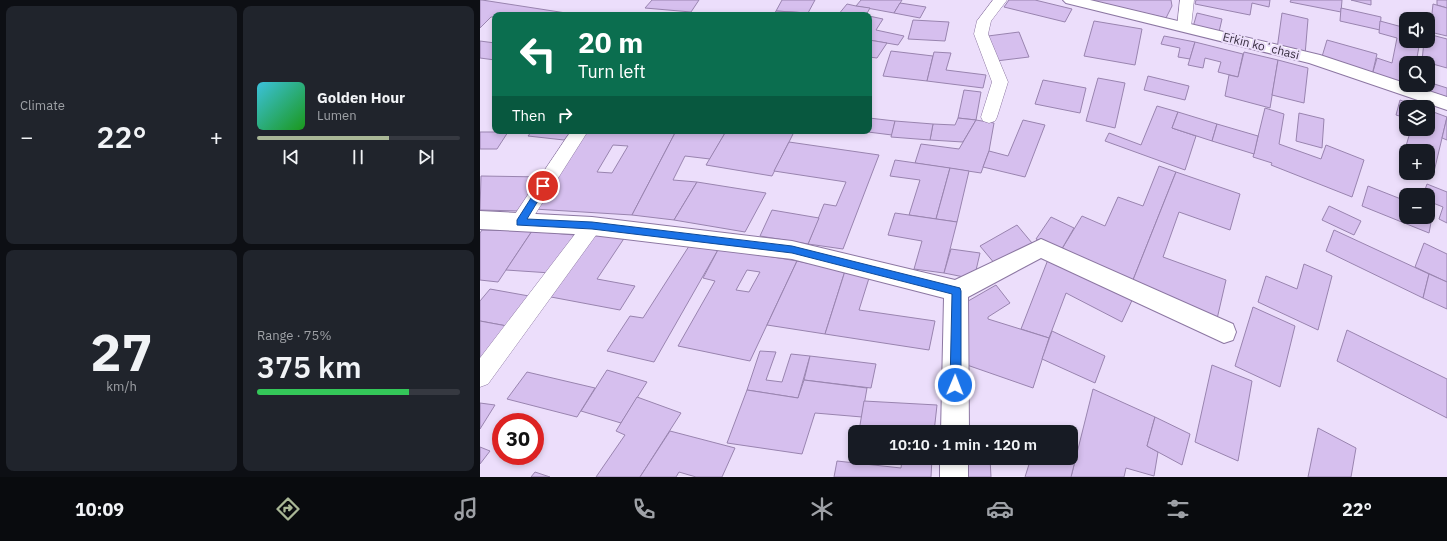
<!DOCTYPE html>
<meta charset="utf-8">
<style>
:root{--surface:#171b24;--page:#20242c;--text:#f1f3f6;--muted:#9ea1a6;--line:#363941;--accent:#a9b796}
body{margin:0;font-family:"IBM Plex Sans",sans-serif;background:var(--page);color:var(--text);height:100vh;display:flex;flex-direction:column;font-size:15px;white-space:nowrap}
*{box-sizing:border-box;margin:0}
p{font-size:13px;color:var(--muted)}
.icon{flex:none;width:22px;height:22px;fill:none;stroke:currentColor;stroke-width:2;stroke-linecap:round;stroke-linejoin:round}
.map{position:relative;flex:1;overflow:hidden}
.side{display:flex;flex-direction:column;gap:6px;padding:6px;background:#0d0f14;width:480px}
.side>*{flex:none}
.guide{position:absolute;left:12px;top:12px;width:380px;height:122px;border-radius:8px;box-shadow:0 2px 6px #0003;background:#0b6e4f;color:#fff;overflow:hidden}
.buttons{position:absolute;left:919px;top:12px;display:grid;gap:8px}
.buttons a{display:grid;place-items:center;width:36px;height:36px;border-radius:8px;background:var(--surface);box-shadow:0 2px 6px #0003;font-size:20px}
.speed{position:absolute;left:12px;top:413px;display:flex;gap:8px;font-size:20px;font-weight:700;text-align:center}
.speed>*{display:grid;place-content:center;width:52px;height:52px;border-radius:50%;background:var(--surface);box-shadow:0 2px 6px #0003;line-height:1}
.speed .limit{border:6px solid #d22;background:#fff;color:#111}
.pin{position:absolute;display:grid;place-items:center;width:34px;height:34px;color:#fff;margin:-17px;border:2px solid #fff;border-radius:50%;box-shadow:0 1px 4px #0007}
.me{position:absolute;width:44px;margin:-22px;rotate:1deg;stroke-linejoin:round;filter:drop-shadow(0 0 3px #0008)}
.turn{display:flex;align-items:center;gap:14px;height:84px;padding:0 20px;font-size:18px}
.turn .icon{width:52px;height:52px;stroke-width:2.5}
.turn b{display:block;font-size:28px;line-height:34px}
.then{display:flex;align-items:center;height:38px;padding:0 20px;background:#0003;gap:8px;font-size:15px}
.big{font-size:30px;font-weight:600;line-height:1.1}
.side .widget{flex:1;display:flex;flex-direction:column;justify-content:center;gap:6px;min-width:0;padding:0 14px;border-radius:8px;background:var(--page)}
.side .dial{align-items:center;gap:0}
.dial b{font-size:52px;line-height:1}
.song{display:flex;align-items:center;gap:12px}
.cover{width:48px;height:48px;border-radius:6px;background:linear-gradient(135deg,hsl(190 70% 55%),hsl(120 70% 35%))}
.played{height:4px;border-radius:2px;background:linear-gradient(90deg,var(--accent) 65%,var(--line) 65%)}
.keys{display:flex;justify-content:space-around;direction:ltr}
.heat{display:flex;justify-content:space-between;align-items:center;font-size:22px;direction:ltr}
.charge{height:6px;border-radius:3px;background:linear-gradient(90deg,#34c759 75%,var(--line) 0)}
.side .tiles{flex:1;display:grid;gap:6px;grid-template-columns:repeat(2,1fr)}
.trip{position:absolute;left:368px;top:425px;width:230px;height:40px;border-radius:8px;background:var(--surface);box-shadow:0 2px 6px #0003;font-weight:600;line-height:40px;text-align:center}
.tab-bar{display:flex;height:64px;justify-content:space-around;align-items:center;background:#090b0e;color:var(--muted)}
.tab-bar .icon{width:28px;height:28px}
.tab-bar .current{color:var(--accent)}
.tab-bar b{font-size:18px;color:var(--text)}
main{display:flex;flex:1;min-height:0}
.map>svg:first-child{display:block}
.building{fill:#d6bfee;stroke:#9984af;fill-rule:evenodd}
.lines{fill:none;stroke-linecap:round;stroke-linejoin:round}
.service-casing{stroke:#8c77a2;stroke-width:1}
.minor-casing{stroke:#8c77a2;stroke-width:2}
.service{fill:#fff;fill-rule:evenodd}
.minor{fill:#fff;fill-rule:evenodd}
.route{fill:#1a73e8;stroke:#114b97}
.labels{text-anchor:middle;stroke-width:4;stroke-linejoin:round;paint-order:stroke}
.far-street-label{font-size:12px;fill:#362d3f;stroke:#ecdefb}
</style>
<main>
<section class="side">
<div class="tiles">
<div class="widget"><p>Climate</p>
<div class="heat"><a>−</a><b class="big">22°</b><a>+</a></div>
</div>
<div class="widget">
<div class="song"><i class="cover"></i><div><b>Golden Hour</b><p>Lumen</p></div></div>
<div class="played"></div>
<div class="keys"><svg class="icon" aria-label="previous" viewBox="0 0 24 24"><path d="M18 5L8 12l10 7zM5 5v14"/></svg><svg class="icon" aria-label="pause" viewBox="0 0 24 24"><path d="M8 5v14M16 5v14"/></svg><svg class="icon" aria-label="next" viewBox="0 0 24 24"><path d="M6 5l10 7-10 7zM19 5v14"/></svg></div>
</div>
<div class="widget dial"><b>27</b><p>km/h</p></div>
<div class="widget"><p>Range · 75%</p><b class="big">375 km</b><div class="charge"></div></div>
</div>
</section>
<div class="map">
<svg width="967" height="477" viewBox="0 0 967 477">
<rect width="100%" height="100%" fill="#ecdefb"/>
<g class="building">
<path d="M 0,0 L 2,0 L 99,15 L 15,15 L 15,17 L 11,17 L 0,28 Z"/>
<path d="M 172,0 L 219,0 L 211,12 L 165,8 Z"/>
<path d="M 302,0 L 335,0 L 328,13 L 296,11 Z"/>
<path d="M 381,0 L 422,0 L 414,13 L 376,6 Z"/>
<path d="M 529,0 L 555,0 L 592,9 L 585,22 L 524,7 Z"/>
<path d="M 606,0 L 691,0 L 692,6 L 686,18 Z"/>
<path d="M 716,0 L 790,0 L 789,7 L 772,3 L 770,15 L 715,4 Z"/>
<path d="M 811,0 L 862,0 L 861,12 L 810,2 Z"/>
<path d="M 871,0 L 891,0 L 891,5 Z"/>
<path d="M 957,0 L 967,0 L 967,8 L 957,5 Z"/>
<path d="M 420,3 L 446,7 L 440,18 L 414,13 Z"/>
<path d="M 367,4 L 376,6 L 390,8 L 386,15 L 358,15 Z"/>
<path d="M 953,4 L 967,8 L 967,36 L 950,32 Z"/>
<path d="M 861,8 L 901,17 L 900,30 L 860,21 Z"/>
<path d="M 296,11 L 328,13 L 327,15 L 293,15 Z"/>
<path d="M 717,13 L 742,19 L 739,32 L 713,27 Z"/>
<path d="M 802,13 L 828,19 L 825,55 L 797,49 Z"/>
<path d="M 389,16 L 403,19 L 396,30 L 424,36 L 418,45 L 389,40 Z"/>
<path d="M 433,20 L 469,22 L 465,41 L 428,39 Z"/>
<path d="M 614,21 L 662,29 L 655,65 L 604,56 Z"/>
<path d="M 900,21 L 926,28 L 926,41 L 940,41 L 936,63 L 926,63 L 926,85 L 932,85 L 932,87 L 892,75 L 897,58 L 912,63 L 917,38 L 899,33 Z"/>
<path d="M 539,32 L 549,57 L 516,61 L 508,36 Z"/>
<path d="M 948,34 L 967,39 L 967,68 L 942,61 L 944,41 L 948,41 Z"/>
<path d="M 684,36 L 715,42 L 710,59 L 698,57 L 700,48 L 681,44 Z"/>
<path d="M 389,40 L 407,43 L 397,58 L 389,57 Z"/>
<path d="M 847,40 L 897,54 L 892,75 L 841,60 Z"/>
<path d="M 0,41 L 15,43 L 15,60 L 0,58 Z"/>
<path d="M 715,42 L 763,54 L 758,77 L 738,72 L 741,62 L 725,58 L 723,68 L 708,65 Z"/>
<path d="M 411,51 L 453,56 L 447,81 L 403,76 Z"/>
<path d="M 454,52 L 471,53 L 466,70 L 506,75 L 503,88 L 447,81 Z"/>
<path d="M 764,52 L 798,60 L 790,108 L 745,96 L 749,75 L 758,77 Z"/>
<path d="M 798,60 L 828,68 L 824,103 L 792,95 Z"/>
<path d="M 668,76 L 709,86 L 705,100 L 664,90 Z"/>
<path d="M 618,78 L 645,83 L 635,128 L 606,121 Z"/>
<path d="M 563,80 L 606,88 L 600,113 L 555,104 Z"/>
<path d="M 948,82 L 967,88 L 967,99 L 932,87 L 932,85 L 948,85 Z"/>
<path d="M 484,90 L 501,92 L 496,120 L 478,118 Z"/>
<path d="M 920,100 L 939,107 L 926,107 L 926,118 L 916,115 Z"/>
<path d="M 677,106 L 698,112 L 692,128 L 716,136 L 705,170 L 625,141 L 629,133 L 661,145 Z"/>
<path d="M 785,108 L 804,114 L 799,144 L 841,159 L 846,145 L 884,160 L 872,197 L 791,165 L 792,163 L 773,157 Z"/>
<path d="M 948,110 L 967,117 L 953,176 L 946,173 L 948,173 L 948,151 L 926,151 L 926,165 L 921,163 L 931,129 L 948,129 Z"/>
<path d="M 698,112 L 737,124 L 732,141 L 692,128 Z"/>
<path d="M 819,113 L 844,119 L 842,148 L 816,141 Z"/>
<path d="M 967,117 L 967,140 L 962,138 Z"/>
<path d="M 389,118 L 415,121 L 412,135 L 380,131 L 389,131 Z"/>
<path d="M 478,118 L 496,120 L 483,142 L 450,140 L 453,124 L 475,125 Z"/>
<path d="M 496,120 L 514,123 L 509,151 L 501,173 L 435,163 L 441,144 L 479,149 Z"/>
<path d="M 543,120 L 565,125 L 545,177 L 503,167 L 509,151 L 528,156 Z"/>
<path d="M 415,121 L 453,124 L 450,140 L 411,137 Z"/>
<path d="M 737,124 L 778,136 L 774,154 L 732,141 Z"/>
<path d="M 52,131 L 92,131 L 84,140 L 48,136 Z"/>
<path d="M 105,131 L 196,131 L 152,215 L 54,209 ZM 133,145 L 148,146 L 132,173 L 117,172 Z"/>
<path d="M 196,131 L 245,133 L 230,159 L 205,156 L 193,180 L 217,182 L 194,220 L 152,215 Z"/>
<path d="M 306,131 L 314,132 L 292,176 L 226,165 L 245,133 L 233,131 Z"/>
<path d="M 0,132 L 28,132 L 17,149 L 0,149 Z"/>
<path d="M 309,142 L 399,155 L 363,249 L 328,244 L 344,204 L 356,206 L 366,182 L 294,171 Z"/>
<path d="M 415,160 L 470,168 L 456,219 L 429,215 L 440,180 L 410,176 Z"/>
<path d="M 679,166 L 696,172 L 651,285 L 580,252 L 602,216 L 625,226 L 638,197 L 663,206 Z"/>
<path d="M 470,168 L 489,171 L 477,222 L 456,219 Z"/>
<path d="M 696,172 L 760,194 L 750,230 L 699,212 L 683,257 L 746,280 L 737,319 L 651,285 Z"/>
<path d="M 1,176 L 63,177 L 41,211 L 0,210 Z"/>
<path d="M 217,182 L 286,193 L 265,232 L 194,220 Z"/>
<path d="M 947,184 L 967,192 L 967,223 L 959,219 L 963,207 L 948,201 L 948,195 L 943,195 Z"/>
<path d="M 888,186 L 926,201 L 926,217 L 948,217 L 948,210 L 953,212 L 949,233 L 882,206 Z"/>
<path d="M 849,206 L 881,221 L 874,235 L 842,220 Z"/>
<path d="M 292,210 L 339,218 L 328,244 L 280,236 Z"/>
<path d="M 415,213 L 477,222 L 464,273 L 434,269 L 442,241 L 408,235 Z"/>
<path d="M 571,217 L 594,228 L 580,252 L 556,239 Z"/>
<path d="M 537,225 L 552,243 L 515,264 L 500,246 Z"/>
<path d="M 118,229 L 147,234 L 117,279 L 155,286 L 140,310 L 71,297 Z"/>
<path d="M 2,230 L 52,231 L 18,282 L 0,280 L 0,233 Z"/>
<path d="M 854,230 L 949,274 L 943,298 L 846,251 Z"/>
<path d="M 52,231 L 94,235 L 71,273 L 26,270 Z"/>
<path d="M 211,243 L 239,248 L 174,362 L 127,351 L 150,316 L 163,318 Z"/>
<path d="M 944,243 L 967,254 L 967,282 L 935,267 Z"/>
<path d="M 239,248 L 317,261 L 270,361 L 198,346 L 235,281 L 223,278 ZM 267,270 L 280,272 L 269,292 L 256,290 Z"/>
<path d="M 471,249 L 500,253 L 494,279 L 464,273 Z"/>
<path d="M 569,257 L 654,296 L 642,322 L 586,293 L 569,338 L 541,329 Z"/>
<path d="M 317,261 L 365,271 L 345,334 L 287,325 Z"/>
<path d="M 824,264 L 852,276 L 838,330 L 778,302 L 786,276 L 817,289 Z"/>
<path d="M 365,271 L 390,275 L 379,310 L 455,321 L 449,350 L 345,334 Z"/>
<path d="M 949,274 L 967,282 L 967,309 L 943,298 Z"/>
<path d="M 516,285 L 530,303 L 508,317 L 508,319 L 569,338 L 553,388 L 487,365 L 483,304 Z"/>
<path d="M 10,289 L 49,296 L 27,326 L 0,321 L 0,301 Z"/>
<path d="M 773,307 L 815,326 L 800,387 L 755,366 Z"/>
<path d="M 0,321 L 27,326 L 0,363 Z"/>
<path d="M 867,330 L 967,379 L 967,418 L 857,361 Z"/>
<path d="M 572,331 L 625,356 L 615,383 L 562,359 Z"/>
<path d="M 280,351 L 296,352 L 286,380 L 302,382 L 311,354 L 330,356 L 318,398 L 267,390 Z"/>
<path d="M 330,356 L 396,364 L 391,388 L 324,380 Z"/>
<path d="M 732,365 L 772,381 L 758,461 L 715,442 Z"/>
<path d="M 127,370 L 167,382 L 141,423 L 101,411 Z"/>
<path d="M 47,372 L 115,388 L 97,417 L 27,399 Z"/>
<path d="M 324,380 L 387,388 L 382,417 L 335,413 L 322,454 L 247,443 L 267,390 L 318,398 Z"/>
<path d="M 613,389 L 675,417 L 667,446 L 678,452 L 674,476 L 646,468 L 644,477 L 591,477 Z"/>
<path d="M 157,397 L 201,413 L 160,477 L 116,477 L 145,435 L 136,431 Z"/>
<path d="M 384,401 L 457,405 L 454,432 L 379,431 Z"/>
<path d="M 0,403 L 15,405 L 0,429 Z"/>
<path d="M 675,417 L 710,434 L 702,465 L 667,446 Z"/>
<path d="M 838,428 L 876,448 L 871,477 L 828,477 Z"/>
<path d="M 190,431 L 255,448 L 242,477 L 216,477 L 199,472 L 196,477 L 160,477 Z"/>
<path d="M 0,447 L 10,451 L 0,464 Z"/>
<path d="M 591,456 L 596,457 L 591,477 L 545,477 L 551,458 L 591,458 Z"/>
<path d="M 422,458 L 452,458 L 451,477 L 354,477 L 357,461 L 421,468 Z"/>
<path d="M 481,458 L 510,458 L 511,477 L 479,477 Z"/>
<path d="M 55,472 L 70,477 L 51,477 Z"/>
</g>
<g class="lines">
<g class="service-casing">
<g id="service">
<path d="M 513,0 L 527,0 L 511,21 L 508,34 L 528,82 L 517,117 L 515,121 L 509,123 L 503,121 L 501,117 L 512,82 L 494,34 L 497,21 Z"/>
<path d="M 700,0 L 714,0 L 711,27 L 709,30 L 699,30 L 697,27 Z"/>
<path d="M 91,131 L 108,131 L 47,227 L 40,230 L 33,227 L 31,222 L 33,217 Z"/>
<path d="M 112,218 L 119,221 L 121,226 L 119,231 L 8,384 L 0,387 L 0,358 L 105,221 Z"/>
</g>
</g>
<g class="minor-casing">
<g id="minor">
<path d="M 583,0 L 610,0 L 840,55 L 967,97 L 967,110 L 829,63 L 586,3 Z"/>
<path d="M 0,211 L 112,217 L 312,241 L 475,280 L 561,239 L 753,324 L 756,332 L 753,340 L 744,343 L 561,258 L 488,297 L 489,432 L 461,432 L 464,298 L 312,259 L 112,235 L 0,229 Z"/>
<rect x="460" y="458" width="28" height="19"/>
</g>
</g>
<use href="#service" class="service"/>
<use href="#minor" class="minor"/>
</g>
<path class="route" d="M 63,183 L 67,186 L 47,219 L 112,222 L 312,246 L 480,288 L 481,291 L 481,385 L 479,389 L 475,390 L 471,389 L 470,385 L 472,294 L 312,253 L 112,229 L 37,225 L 37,220 L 60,184 Z"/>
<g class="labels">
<g class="far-street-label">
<text transform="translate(781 46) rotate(14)" y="4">Erkin koʻchasi</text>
</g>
</g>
</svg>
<div class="buttons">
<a><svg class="icon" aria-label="sound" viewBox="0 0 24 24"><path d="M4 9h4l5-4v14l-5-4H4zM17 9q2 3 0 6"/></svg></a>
<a><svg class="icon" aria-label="search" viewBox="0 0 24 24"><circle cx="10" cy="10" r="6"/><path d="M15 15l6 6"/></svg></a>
<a><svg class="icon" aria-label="layers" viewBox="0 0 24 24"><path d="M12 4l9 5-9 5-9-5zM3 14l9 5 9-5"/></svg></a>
<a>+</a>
<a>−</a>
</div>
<div class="speed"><div class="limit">30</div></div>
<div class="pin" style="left:63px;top:186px;background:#d93025"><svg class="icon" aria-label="arrive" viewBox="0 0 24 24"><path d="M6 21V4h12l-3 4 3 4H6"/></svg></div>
<svg class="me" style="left:475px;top:385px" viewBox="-20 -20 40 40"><circle r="17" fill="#1a73e8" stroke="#fff" stroke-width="3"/><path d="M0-11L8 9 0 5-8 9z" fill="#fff"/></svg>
<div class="trip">10:10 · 1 min · 120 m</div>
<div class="guide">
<div class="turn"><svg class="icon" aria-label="left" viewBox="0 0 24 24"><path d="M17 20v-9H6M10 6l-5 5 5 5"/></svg><div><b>20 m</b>Turn left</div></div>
<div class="then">Then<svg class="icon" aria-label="right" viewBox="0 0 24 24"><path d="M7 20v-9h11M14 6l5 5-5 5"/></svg></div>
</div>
</div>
</main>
<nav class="tab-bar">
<b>10:09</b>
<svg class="icon current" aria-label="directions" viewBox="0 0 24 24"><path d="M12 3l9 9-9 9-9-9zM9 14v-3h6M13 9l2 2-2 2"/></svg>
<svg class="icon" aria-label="music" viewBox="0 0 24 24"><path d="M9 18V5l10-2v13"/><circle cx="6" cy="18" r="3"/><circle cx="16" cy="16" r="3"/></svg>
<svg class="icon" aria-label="phone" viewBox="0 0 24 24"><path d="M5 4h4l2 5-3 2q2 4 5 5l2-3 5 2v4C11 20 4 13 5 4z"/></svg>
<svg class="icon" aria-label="climate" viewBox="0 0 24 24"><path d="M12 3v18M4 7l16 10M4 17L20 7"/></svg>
<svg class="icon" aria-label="car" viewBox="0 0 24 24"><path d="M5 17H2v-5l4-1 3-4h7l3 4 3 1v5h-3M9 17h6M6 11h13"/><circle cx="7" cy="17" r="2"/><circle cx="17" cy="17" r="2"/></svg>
<svg class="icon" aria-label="filters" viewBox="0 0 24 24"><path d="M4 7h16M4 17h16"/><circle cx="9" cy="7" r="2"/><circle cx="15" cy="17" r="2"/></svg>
<b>22°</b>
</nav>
